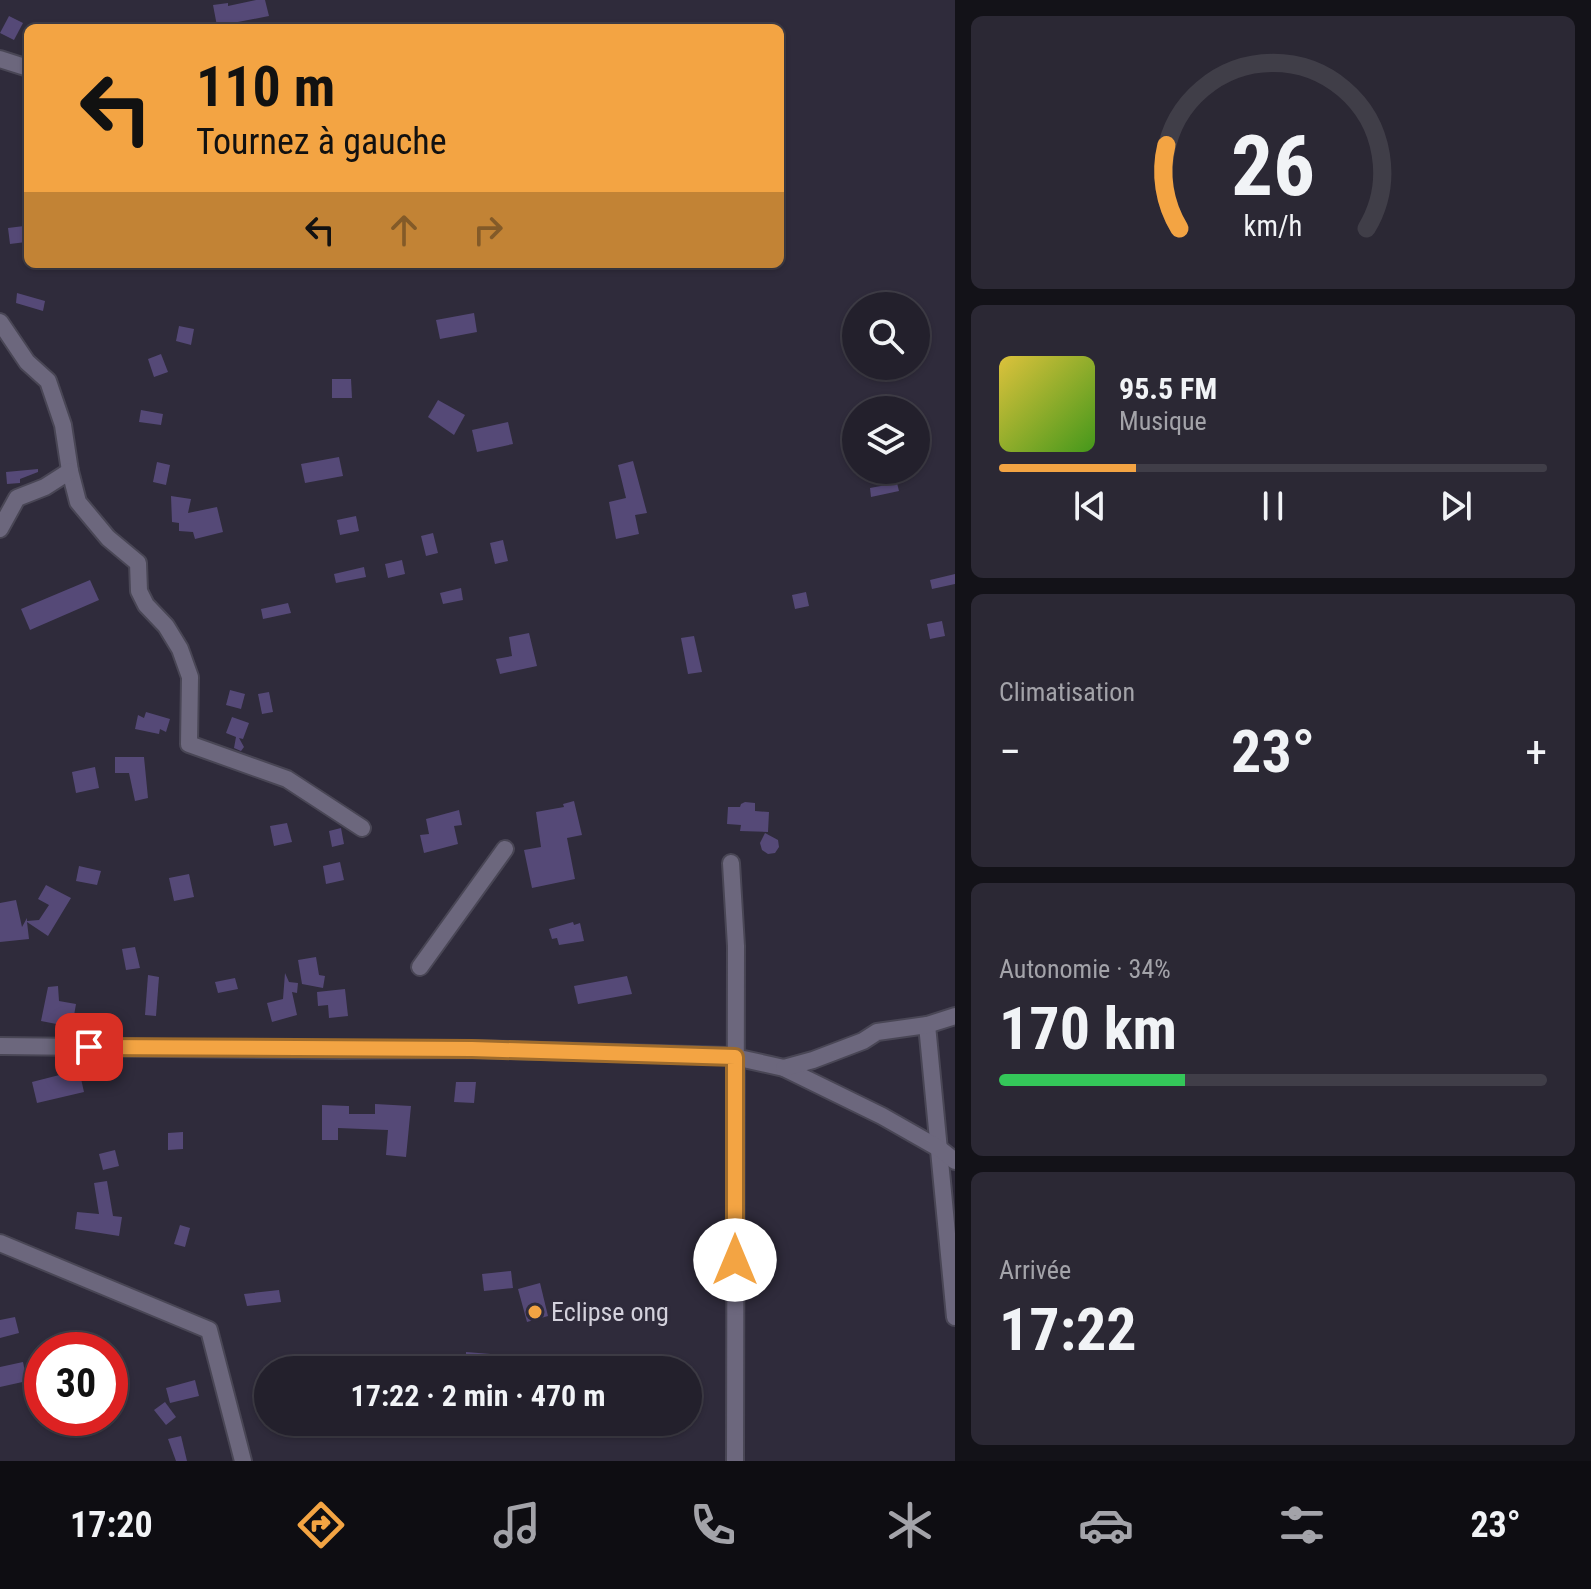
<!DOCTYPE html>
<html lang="fr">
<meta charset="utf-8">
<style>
:root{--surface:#23202c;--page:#2b2834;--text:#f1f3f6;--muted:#a3a3a9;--line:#403e48;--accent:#f3a443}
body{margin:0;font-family:"Roboto Condensed",sans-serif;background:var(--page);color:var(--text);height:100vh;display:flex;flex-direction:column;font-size:30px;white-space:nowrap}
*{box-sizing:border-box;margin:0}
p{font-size:26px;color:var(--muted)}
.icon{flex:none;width:44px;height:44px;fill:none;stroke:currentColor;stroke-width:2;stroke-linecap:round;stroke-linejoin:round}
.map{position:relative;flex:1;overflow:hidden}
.side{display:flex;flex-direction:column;gap:16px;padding:16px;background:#131218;width:636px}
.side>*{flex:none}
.top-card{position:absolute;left:24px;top:24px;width:760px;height:244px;border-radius:12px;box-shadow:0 2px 6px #0004,0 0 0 2px var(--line);background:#f3a443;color:#111;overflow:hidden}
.buttons{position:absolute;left:842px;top:292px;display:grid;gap:16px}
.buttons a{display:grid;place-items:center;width:88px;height:88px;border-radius:50%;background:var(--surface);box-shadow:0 2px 6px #0004,0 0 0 2px var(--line);font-size:40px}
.speed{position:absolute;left:24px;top:1332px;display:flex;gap:16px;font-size:40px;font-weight:700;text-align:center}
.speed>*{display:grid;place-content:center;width:104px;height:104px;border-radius:50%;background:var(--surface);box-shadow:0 2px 6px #0004,0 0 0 2px var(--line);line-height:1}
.speed .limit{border:12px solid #d22;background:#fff;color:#111}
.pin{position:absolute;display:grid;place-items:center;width:68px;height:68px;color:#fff;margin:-34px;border-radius:16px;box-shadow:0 4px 12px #0006}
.me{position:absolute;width:88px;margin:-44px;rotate:0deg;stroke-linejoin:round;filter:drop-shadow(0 0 6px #0008)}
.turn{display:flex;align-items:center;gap:28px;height:168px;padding:0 40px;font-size:36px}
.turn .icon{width:104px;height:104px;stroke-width:2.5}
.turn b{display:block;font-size:56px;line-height:68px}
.lanes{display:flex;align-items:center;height:76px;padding:0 40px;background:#0003;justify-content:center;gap:40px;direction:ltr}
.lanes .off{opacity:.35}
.big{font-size:60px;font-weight:700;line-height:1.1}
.side .widget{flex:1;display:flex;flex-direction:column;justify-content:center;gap:12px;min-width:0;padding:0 28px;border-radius:12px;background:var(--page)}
.side .dial{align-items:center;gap:0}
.dial svg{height:208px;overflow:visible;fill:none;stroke:var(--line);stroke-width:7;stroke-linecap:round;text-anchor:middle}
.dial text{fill:var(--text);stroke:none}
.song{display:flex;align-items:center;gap:24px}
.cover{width:96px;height:96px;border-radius:12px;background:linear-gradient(135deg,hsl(50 70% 55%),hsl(100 70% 35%))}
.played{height:8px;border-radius:4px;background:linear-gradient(90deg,var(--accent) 25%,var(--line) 25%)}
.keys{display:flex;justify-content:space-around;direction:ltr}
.heat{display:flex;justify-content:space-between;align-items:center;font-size:44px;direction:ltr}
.charge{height:12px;border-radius:6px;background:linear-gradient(90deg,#34c759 34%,var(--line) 0)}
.trip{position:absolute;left:254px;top:1356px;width:448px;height:80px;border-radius:40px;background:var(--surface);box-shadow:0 2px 6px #0004,0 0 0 2px var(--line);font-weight:700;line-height:80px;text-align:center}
.dock{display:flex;height:128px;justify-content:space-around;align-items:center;background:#0e0d12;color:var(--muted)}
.dock .icon{width:56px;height:56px}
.dock .active{color:var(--accent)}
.dock b{font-size:36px;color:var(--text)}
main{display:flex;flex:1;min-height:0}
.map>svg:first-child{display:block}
.building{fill:#554977}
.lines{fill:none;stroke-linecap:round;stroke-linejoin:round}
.minor-casing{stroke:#494655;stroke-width:20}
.minor{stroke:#6c677d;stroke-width:16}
.route-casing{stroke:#9e6b2c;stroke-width:20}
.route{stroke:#f3a443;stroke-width:14}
.poi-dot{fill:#f3a443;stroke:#2f2b3b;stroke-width:3}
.labels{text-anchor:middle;stroke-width:6;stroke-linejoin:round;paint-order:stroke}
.poi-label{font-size:26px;fill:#d3d1dc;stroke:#2f2b3b;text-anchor:start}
</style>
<main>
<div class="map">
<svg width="955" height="1461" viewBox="0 0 955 1461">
<rect width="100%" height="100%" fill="#2f2b3b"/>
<g class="building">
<path d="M 256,0 L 265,0 L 269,16 L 217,26 L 213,5 L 228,3 L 228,6 Z"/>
<path d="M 9,16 L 23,23 L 14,40 L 0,33 Z"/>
<path d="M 24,226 L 26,242 L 10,244 L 8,228 Z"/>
<path d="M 17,293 L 45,301 L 43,311 L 16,303 Z"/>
<path d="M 474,313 L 477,332 L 440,339 L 436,320 Z"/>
<path d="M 179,326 L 194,329 L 191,345 L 176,341 Z"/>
<path d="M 161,354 L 168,372 L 154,377 L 148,359 Z"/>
<path d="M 332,379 L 351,379 L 352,398 L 332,398 Z"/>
<path d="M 438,400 L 465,415 L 454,435 L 428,417 Z"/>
<path d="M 141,410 L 163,414 L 161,425 L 139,422 Z"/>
<path d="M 508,422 L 513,444 L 477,452 L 472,430 Z"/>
<path d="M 339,457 L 343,476 L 305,483 L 301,464 Z"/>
<path d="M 633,461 L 647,513 L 635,515 L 639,534 L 616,539 L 609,502 L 626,498 L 618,465 Z"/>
<path d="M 157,462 L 170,465 L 166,485 L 153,482 Z"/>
<path d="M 38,469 L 38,472 L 20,479 L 20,483 L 7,484 L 6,472 Z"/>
<path d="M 897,483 L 899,491 L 871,497 L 870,488 Z"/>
<path d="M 171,496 L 191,499 L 188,513 L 217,507 L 223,532 L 195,539 L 193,532 L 179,531 L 179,523 L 172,522 Z"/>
<path d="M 356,516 L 359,531 L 340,535 L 337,520 Z"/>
<path d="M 433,533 L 438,553 L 426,556 L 421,536 Z"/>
<path d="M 503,540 L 508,561 L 495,564 L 490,543 Z"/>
<path d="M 402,560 L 405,574 L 388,578 L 385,564 Z"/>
<path d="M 364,567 L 366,577 L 336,583 L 334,574 Z"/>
<path d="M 955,574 L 955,584 L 932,589 L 930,580 Z"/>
<path d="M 90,580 L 99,600 L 30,630 L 21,609 Z"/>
<path d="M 461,588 L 463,600 L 443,604 L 440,593 Z"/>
<path d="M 806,592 L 809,606 L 795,609 L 792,595 Z"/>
<path d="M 288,603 L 291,613 L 263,619 L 261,609 Z"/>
<path d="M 942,621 L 945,636 L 930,639 L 927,624 Z"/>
<path d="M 529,633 L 537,666 L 500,674 L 496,659 L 512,656 L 509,637 Z"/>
<path d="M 694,636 L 702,672 L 688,674 L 681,638 Z"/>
<path d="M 230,690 L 245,694 L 241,709 L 226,705 Z"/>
<path d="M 269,692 L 273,712 L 262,714 L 258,694 Z"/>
<path d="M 146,712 L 170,719 L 166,732 L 160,729 L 159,734 L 135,729 L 138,715 L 144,718 Z"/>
<path d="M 232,717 L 249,723 L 243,739 L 239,738 L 244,747 L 241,751 L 234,748 L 236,737 L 226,733 Z"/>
<path d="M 115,757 L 144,757 L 148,798 L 135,801 L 129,773 L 115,773 Z"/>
<path d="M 95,767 L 99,788 L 76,793 L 72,772 Z"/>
<path d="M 574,801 L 582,835 L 567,838 L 575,879 L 532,888 L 524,850 L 541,847 L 536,812 L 564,807 L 563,804 Z"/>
<path d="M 745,802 L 755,803 L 755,811 L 769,812 L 768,832 L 740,831 L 741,825 L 727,824 L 728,807 L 740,807 L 741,804 Z"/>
<path d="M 459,810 L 462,825 L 454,826 L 458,844 L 424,853 L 420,835 L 429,834 L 426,819 Z"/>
<path d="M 287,823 L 292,842 L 274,846 L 270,826 Z"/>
<path d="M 341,828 L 344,844 L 332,847 L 329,831 Z"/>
<path d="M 765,833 L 778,840 L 779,847 L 775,853 L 768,854 L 762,850 L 760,843 Z"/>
<path d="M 340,862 L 344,880 L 326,884 L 323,866 Z"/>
<path d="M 79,866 L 101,871 L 97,885 L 76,881 Z"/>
<path d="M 189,874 L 194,897 L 174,901 L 169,878 Z"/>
<path d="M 46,885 L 71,898 L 48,936 L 27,922 L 29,939 L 0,942 L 0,903 L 16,900 L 22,927 L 27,918 L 27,921 L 39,920 L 49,905 L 38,899 Z"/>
<path d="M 573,922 L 574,925 L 580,923 L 584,941 L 559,945 L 557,938 L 552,939 L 549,929 Z"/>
<path d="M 135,947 L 140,968 L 126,970 L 122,949 Z"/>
<path d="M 316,957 L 319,975 L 325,976 L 323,988 L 302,984 L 298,960 Z"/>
<path d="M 285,973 L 289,982 L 298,983 L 297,993 L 292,992 L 297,1015 L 272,1022 L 267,1003 L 283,999 Z"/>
<path d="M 148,975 L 159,977 L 156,1016 L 145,1015 Z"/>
<path d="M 627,976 L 632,994 L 578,1004 L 574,986 Z"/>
<path d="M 235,978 L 238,989 L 218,993 L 215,982 Z"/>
<path d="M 58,986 L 59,1001 L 76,1004 L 72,1027 L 41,1021 L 48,987 Z"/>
<path d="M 345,989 L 348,1016 L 329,1018 L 328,1005 L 318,1006 L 317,992 Z"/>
<path d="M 79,1070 L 84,1092 L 37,1103 L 32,1082 Z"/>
<path d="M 456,1082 L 476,1082 L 474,1103 L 454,1102 Z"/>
<path d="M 375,1104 L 411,1106 L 406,1157 L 386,1155 L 388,1130 L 338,1128 L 338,1140 L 322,1140 L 322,1105 L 349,1106 L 349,1114 L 375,1114 Z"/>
<path d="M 183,1132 L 183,1149 L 168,1150 L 168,1133 Z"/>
<path d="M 115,1150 L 119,1166 L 103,1170 L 99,1154 Z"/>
<path d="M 107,1181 L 113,1216 L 122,1217 L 119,1236 L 75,1229 L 77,1212 L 99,1214 L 94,1183 Z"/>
<path d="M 180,1225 L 190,1228 L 185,1247 L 174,1244 Z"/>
<path d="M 511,1271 L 513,1288 L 484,1291 L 482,1274 Z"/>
<path d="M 540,1283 L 548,1316 L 527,1322 L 518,1289 Z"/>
<path d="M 279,1290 L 281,1302 L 247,1306 L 244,1294 Z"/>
<path d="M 15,1317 L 19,1333 L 0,1338 L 0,1320 Z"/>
<path d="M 466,1352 L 503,1355 L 501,1368 L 451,1365 L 452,1356 L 466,1358 Z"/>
<path d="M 344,1360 L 375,1364 L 375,1370 L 342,1370 Z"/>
<path d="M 23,1362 L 27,1381 L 0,1387 L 0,1367 Z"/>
<path d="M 195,1380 L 199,1396 L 170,1403 L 166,1388 Z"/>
<path d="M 165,1402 L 176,1417 L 166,1425 L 154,1410 Z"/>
<path d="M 181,1436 L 187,1461 L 176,1461 L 168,1439 Z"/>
</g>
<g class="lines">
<g class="minor-casing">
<g id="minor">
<path d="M 0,59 L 28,68"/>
<path d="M 0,322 L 27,362 L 48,381 L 63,425 L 70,471 L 78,502 L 108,538 L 138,563 L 139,591 L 146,605 L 166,626 L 180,649 L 190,677 L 189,744 L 287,779 L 362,828"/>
<path d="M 0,529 L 17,498 L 45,487 L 70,471"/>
<path d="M 731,863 L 736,946 L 735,1461"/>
<path d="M 420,967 L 505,849"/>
<path d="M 927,1025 L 955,1317"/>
<path d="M 0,1046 L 341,1050 L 472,1049 L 730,1056 L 784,1068 L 882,1116 L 940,1149 L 955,1161"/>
<path d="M 784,1068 L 813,1060 L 863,1041 L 877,1032 L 927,1025 L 955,1016"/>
<path d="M 0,1243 L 209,1330 L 243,1461"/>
</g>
</g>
<use href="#minor" class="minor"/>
</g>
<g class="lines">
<g class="route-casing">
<path id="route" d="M 89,1047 L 472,1049 L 735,1057 L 735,1260"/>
</g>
<use href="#route" class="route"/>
</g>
<circle class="poi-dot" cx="535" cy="1312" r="8"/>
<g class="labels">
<g class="poi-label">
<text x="551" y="1321">Eclipse ong</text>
</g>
</g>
</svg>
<div class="buttons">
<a><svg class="icon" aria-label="search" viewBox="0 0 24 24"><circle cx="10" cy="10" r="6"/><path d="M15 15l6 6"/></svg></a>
<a><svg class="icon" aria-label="layers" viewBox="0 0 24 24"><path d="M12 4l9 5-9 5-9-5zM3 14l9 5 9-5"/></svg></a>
</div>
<div class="speed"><div class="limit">30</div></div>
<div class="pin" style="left:89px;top:1047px;background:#d93025"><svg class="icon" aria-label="arrive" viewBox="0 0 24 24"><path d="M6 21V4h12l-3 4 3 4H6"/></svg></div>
<svg class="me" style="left:735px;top:1260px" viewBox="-20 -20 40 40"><circle r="19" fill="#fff"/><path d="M0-13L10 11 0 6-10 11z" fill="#f3a443"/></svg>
<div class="trip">17:22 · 2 min · 470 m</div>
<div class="top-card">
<div class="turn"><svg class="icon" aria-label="left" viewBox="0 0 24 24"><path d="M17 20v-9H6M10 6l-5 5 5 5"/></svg><div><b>110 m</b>Tournez à gauche</div></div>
<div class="lanes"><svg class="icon" aria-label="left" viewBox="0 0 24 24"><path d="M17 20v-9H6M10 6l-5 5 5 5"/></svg><svg class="icon off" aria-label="ahead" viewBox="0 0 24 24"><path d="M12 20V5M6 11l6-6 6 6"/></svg><svg class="icon off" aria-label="right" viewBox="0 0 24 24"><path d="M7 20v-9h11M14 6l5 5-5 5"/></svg></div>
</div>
</div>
<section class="side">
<div class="widget dial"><svg viewBox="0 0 100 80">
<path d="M14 69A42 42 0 1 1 86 69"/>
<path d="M14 69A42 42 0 0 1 9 37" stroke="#f3a443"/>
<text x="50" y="56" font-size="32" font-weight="700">26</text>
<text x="50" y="72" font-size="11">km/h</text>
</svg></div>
<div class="widget">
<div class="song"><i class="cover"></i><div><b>95.5 FM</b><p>Musique</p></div></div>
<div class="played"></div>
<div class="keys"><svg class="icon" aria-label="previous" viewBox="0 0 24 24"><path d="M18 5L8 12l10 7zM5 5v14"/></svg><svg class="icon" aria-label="pause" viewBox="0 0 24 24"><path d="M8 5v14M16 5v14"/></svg><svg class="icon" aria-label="next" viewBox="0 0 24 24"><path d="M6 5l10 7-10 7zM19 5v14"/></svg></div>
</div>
<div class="widget"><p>Climatisation</p>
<div class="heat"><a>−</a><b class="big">23°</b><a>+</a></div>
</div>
<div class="widget"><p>Autonomie · 34%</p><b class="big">170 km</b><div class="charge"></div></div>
<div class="widget"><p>Arrivée</p><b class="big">17:22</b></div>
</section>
</main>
<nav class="dock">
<b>17:20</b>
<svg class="icon active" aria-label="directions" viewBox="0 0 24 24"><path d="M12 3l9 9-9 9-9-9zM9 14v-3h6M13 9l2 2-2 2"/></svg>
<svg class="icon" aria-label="music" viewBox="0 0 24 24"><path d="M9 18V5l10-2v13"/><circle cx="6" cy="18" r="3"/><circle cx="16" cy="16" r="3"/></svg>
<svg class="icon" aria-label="phone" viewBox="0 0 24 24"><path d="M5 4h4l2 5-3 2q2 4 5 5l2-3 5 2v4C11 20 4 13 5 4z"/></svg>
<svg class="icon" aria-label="climate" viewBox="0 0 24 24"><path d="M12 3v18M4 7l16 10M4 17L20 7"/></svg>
<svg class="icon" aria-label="car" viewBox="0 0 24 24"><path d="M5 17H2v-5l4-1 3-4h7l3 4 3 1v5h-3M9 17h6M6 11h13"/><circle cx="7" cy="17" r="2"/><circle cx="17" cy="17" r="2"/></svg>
<svg class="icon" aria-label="filters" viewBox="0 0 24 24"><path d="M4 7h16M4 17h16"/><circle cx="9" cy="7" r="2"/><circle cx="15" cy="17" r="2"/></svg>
<b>23°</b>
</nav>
